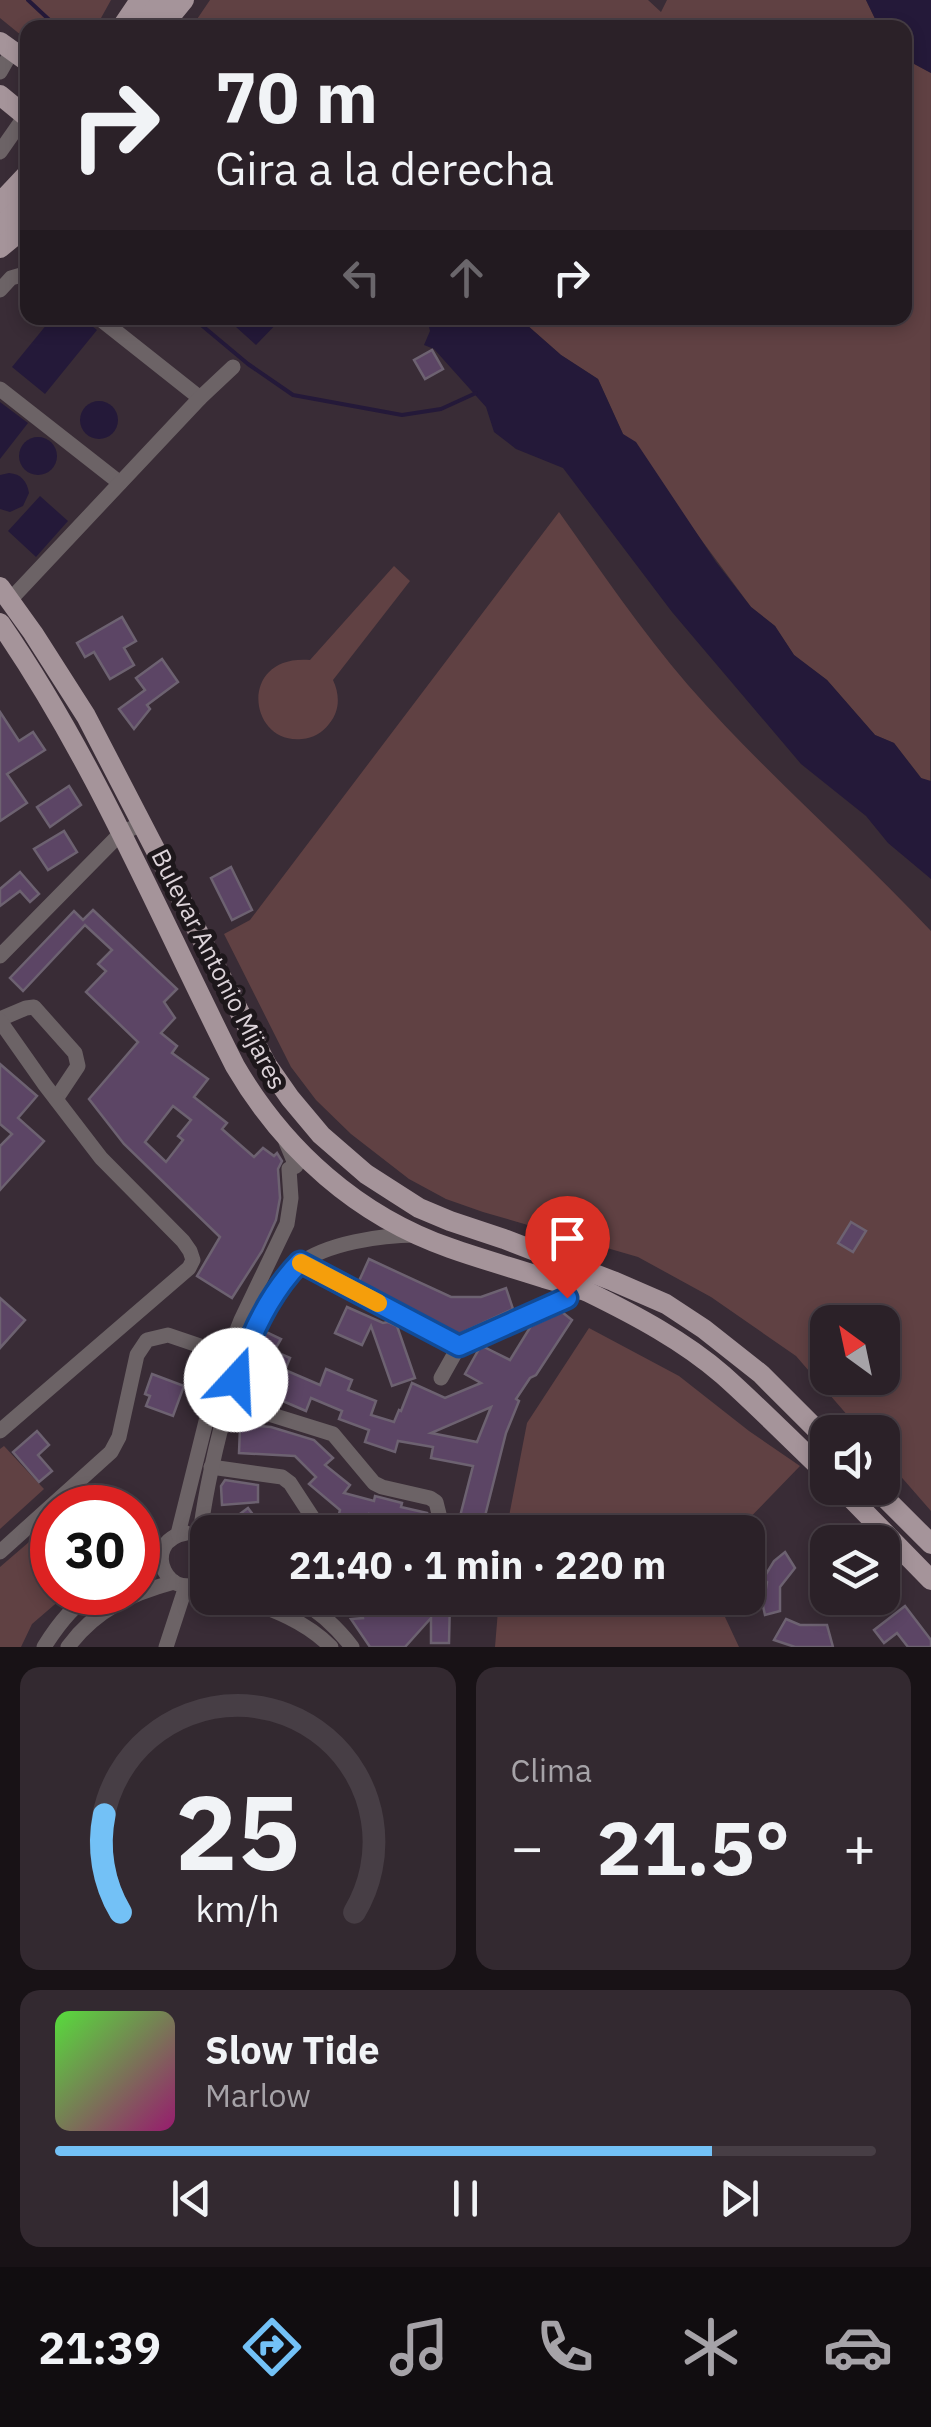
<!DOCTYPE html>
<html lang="es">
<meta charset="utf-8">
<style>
:root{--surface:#2b2128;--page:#332930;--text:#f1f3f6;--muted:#a6a3a8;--line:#473e45;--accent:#73c1f6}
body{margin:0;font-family:"IBM Plex Sans",sans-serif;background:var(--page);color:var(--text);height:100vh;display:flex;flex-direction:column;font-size:38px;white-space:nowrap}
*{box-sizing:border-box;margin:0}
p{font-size:32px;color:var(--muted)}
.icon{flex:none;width:55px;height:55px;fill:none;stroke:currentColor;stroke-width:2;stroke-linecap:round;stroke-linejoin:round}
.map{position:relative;height:1647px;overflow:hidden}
.drawer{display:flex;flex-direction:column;gap:20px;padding:20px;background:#181216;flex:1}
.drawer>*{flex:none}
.hud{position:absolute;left:20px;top:20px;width:892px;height:305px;border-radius:20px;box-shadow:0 5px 15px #0003,0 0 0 2px var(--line);background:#2b2128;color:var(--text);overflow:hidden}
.needle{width:65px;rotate:327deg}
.buttons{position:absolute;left:810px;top:1305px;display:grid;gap:20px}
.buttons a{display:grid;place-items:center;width:90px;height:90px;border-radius:20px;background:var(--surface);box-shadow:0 5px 15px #0003,0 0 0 2px var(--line);font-size:50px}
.speed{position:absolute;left:30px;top:1485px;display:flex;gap:20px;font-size:50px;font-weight:700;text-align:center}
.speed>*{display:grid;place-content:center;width:130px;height:130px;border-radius:50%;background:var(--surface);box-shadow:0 5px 15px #0003,0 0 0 2px var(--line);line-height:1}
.speed .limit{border:15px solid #d22;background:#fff;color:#111}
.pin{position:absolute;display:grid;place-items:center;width:85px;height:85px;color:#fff;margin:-102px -42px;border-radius:50% 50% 50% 0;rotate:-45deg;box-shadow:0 0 10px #0007}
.pin .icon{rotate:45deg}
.me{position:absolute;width:110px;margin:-55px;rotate:20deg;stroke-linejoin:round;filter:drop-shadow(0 0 8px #0008)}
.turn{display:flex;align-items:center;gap:35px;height:210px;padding:0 30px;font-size:45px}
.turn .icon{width:130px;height:130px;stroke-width:2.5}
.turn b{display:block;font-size:70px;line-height:85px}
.lanes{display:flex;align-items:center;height:95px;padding:0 30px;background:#0003;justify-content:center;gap:50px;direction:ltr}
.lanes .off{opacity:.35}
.big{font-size:75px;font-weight:800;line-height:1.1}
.drawer .widget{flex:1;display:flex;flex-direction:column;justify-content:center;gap:15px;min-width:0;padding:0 35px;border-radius:20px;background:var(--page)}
.drawer .dial{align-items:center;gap:0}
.dial svg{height:260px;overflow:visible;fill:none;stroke:var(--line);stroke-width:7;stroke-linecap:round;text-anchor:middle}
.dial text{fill:var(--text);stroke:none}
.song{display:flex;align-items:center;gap:30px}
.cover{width:120px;height:120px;border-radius:15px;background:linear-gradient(135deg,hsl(110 70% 55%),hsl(320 70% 35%))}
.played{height:10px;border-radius:5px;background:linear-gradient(90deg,var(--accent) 80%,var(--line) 80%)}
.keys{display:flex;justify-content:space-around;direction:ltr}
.heat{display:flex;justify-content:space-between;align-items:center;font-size:55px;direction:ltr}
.drawer .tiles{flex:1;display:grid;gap:20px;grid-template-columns:1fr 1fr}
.widget:last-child{grid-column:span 2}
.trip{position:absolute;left:190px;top:1515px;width:575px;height:100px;border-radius:20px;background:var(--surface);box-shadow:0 5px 15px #0003,0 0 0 2px var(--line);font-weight:800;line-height:100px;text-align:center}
.tabs{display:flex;height:160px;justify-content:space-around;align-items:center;background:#110d10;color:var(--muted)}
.tabs .icon{width:70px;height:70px}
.tabs .current{color:var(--accent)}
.tabs b{font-size:45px;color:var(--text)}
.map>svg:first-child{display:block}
.green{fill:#604143;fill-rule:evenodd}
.water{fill:#241939}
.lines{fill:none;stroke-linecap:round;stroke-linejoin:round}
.stream{stroke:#241939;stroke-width:4}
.building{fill:#5c4565;stroke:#6d6271;stroke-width:2.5;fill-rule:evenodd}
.minor{stroke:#6c6366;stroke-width:15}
.major{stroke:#a5949a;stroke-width:20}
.route-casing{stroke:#114b97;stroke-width:25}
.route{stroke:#1a73e8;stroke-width:18}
.slow{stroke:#f59e0b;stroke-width:18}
.labels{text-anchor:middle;stroke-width:10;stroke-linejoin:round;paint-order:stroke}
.street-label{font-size:25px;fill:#dcd3d9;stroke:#1d171b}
</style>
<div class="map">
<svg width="931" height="1647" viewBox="0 0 931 1647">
<rect width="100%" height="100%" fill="#392c36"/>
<g class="green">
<path d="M 0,0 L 111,0 L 96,27 L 28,28 L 27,40 L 0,18 Z"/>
<path d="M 210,0 L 648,0 L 661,12 L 667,0 L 866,0 L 879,27 L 191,28 Z"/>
<path d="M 905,59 L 931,73 L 930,782 L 922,779 L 894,743 L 875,735 L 827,680 L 794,655 L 775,626 L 751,607 L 623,434 L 598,379 L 561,355 L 519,318 L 905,318 Z"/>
<path d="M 559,512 C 600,570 641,630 688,685 C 764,772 852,847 931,931 L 931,1511 L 883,1456 L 882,1432 L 862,1432 L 796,1356 L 711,1297 L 638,1257 L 483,1212 L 446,1199 L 409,1179 L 351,1134 L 316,1100 L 291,1067 L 224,934 L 250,920 ZM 828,1322 L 882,1322 L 882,1378 L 828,1378 Z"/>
<path d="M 394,566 L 410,581 L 333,680 C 340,695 340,711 329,724 C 322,733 313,738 302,739 C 248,745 237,654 310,660 Z"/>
<path d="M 589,1328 L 679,1376 L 749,1431 L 800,1466 L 736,1532 L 506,1532 L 527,1423 Z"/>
<path d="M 4,1446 L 44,1489 L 0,1529 L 0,1449 Z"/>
<path d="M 29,1542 L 52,1568 L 52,1592 L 68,1593 L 32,1624 L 21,1647 L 0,1647 L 0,1567 Z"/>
<path d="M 499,1598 L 718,1598 L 718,1602 L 739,1647 L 495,1647 Z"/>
</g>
<g class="water">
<path d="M 866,0 L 931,0 L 931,73 L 905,59 L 905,28 L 879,27 Z"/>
<path d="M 52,318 L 82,318 L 97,330 L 45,394 L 12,367 Z"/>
<path d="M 226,318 L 282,318 L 256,345 Z"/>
<path d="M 422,318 L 519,318 L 561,355 L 598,379 L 623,434 L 636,442 L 716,562 L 751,607 L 775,626 L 794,655 L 827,680 L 875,735 L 894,743 L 921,778 L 931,781 L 931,879 L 888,843 L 866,816 L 801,764 L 672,612 L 563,468 L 516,449 L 494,432 L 486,407 L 434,349 L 424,345 L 430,331 L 428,323 Z"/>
<circle cx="99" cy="420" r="19"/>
<path d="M 0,402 L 28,423 L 0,459 Z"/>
<circle cx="38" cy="456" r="19"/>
<path d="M 9,473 C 21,474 27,481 29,493 L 23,506 L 10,512 L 0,509 L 0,475 Z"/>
<path d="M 40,496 L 68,521 L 36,557 L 8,531 Z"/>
</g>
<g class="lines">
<g class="stream">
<path d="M 28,0 L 58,28"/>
<path d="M 193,318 L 248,364 L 293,395 L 402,415 L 441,409 L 476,393"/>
</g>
</g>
<g class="building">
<path d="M 432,350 L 443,369 L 425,379 L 414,360 Z"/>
<path d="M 122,617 L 136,641 L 124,648 L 134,665 L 110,679 L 94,652 L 85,657 L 77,643 Z"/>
<path d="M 162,659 L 178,682 L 147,705 L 150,709 L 134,729 L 119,709 L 145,690 L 136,678 Z"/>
<path d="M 0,712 L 19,741 L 33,732 L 45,750 L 7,774 L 27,803 L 0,821 Z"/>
<path d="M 69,786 L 81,805 L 50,827 L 37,807 Z"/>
<path d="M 64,831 L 77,852 L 48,870 L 34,849 Z"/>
<path d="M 231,867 L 252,910 L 232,920 L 211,878 Z"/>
<path d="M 20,872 L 39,894 L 30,902 L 20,891 L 0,906 L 0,889 Z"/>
<path d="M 93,910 L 177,989 L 164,1002 L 175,1018 L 161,1033 L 177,1046 L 172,1053 L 208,1079 L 194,1097 L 227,1123 L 222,1129 L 254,1157 L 263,1148 L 274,1156 L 277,1153 L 282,1161 L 278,1169 L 280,1198 L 276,1220 L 262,1251 L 232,1298 L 197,1276 L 220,1237 L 124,1144 L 89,1099 L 138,1042 L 86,992 L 106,971 L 98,964 L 112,950 L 85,925 L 23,991 L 10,978 L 74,911 L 83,920 ZM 173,1106 L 191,1120 L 178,1136 L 183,1140 L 166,1162 L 145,1142 Z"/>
<path d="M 0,1064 L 37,1096 L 18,1118 L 44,1141 L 0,1190 L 0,1146 L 12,1134 L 0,1124 Z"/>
<path d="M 851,1222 L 866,1231 L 853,1252 L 838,1243 Z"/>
<path d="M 369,1259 L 451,1297 L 481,1297 L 506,1288 L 513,1309 L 459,1334 L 359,1281 Z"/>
<path d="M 0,1298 L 25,1320 L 0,1348 Z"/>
<path d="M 347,1307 L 383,1323 L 388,1322 L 397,1326 L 415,1378 L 392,1386 L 371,1326 L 362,1345 L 335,1333 Z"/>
<path d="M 562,1312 L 572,1320 L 536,1375 L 530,1378 L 516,1399 L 519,1401 L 506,1433 L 483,1524 L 480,1523 L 478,1532 L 456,1532 L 473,1466 L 431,1458 L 433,1447 L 398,1441 L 395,1452 L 365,1442 L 369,1430 L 339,1419 L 342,1411 L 311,1398 L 306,1411 L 278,1399 L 283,1389 L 257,1378 L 267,1355 L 258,1350 L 266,1332 L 281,1339 L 274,1351 L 290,1358 L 285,1370 L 320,1385 L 326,1369 L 352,1380 L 348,1390 L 376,1401 L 371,1415 L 394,1422 L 399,1410 L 401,1411 L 412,1383 L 445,1398 L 481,1383 L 465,1374 L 479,1349 L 484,1347 L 510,1360 L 531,1326 ZM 491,1407 L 477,1442 L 431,1433 Z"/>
<path d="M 152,1374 L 184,1386 L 173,1416 L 146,1406 L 150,1396 L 145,1394 Z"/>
<path d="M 259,1426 L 271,1427 L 314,1440 L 333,1458 L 325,1465 L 350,1485 L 344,1493 L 374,1501 L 375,1496 L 402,1503 L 401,1507 L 427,1513 L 423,1532 L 396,1532 L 399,1521 L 369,1514 L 367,1520 L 352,1516 L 349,1526 L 337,1522 L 340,1510 L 309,1484 L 316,1477 L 295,1456 L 239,1453 L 240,1427 Z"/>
<path d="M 37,1431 L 49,1445 L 38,1455 L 52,1471 L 39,1482 L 13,1452 Z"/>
<path d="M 225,1480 L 258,1485 L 258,1502 L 222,1505 L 221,1486 Z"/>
<path d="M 248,1508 L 266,1532 L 237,1532 L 229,1522 Z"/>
<path d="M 785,1552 L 795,1568 L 780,1587 L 780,1611 L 765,1615 L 763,1606 L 767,1582 L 763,1579 L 774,1561 Z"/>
<path d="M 374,1598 L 387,1598 L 389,1610 L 423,1605 L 423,1598 L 450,1600 L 449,1643 L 431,1643 L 431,1618 L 405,1647 L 370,1647 L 351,1619 L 363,1618 L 360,1600 Z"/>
<path d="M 905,1606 L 931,1640 L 931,1647 L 908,1647 L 897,1633 L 884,1643 L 874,1630 Z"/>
<path d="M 786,1619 L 800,1625 L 827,1625 L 833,1647 L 795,1647 L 774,1640 Z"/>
</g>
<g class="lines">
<g class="minor">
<path d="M 0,72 L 12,51"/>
<path d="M 0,152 L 25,116"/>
<path d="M 0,290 L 11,278 L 28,273"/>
<path d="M 99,318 L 200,398"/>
<path d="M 0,389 L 120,483"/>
<path d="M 10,600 L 200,398 L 233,367"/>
<path d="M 0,956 L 121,833 L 142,824"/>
<path d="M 0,1019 L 26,1008 L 34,1007 L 75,1053 L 78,1066 L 56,1099"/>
<path d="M 0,1021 L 45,1085 L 101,1158 L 183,1241 L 190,1251 L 193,1260 L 189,1268 L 0,1431"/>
<path d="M 300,1263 L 459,1346 L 584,1290"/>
<path d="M 441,1378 L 459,1346"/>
<path d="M 230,1402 L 333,1434 L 374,1483 L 382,1487 L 430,1498 L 436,1502 L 439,1514 L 434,1532"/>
<path d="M 211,1467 L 282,1477 L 290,1483 L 322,1532"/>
<path d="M 186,1533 C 137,1542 170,1610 208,1577"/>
<path d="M 178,1534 L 214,1389 L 241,1320 L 287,1224 L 291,1198 L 289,1169 L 296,1166 L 286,1142"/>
<path d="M 200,1535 C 208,1467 244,1307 298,1265 C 326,1243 382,1235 416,1235"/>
<path d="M 0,1552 L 111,1452 L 119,1437 L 137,1355 L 147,1340 L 168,1335 L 227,1355"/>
<path d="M 138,1568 L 161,1556"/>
<path d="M 240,1598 C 274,1610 305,1621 331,1647"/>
<path d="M 297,1598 C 319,1611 336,1626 352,1647"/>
<path d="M 44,1647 C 57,1626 73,1605 94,1592"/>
<path d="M 68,1647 C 95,1610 130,1594 174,1582"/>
<path d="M 166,1647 L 186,1586"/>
</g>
<g class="major">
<path d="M 121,28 L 140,0"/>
<path d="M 141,28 L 162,0"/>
<path d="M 161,28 L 184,0"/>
<path d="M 0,42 L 28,62"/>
<path d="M 0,95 L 28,118"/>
<path d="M 0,203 L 28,173"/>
<path d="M 0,226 L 28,201"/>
<path d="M 0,248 L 28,225"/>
<path d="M 0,587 L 33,633 L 86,716 L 267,1065 L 290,1098 L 321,1135 L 366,1174 L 394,1192 L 419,1208 L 450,1221 L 504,1239 L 613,1281 L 666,1304 L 704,1329 L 761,1374 L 828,1441"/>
<path d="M 0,623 C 96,762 159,916 235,1066 C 284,1150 358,1216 450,1248 C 481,1259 513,1268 544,1278 C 559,1282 574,1286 588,1292 C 635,1315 684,1341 723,1375 C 759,1407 793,1442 828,1475"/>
<path d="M 841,1488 L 931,1580"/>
<path d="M 875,1488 L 931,1544"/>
</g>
</g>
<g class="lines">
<g class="route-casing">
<path id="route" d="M 236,1380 C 249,1337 268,1295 300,1262 L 459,1346 L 567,1298"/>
</g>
<use href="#route" class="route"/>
<path class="slow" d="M 301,1263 L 378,1303"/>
</g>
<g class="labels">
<g class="street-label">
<text transform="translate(219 969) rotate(63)" y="9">Bulevar Antonio Mijares</text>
</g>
</g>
</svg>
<div class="buttons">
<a><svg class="needle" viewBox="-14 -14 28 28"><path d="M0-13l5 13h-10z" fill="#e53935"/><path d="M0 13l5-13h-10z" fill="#a6a3a8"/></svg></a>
<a><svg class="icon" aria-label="sound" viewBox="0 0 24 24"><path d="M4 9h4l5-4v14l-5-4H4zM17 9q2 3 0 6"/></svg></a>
<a><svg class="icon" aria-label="layers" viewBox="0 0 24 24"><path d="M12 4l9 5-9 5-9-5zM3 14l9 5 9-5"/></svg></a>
</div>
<div class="speed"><div class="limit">30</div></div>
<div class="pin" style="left:567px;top:1298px;background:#d93025"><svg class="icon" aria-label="arrive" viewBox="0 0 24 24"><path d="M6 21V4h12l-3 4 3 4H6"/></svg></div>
<svg class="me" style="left:236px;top:1380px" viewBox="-20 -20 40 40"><circle r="19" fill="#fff"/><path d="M0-13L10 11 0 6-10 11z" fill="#1a73e8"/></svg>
<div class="trip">21:40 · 1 min · 220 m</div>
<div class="hud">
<div class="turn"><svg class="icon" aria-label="right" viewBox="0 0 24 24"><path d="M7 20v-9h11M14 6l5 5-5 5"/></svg><div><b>70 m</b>Gira a la derecha</div></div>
<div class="lanes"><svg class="icon off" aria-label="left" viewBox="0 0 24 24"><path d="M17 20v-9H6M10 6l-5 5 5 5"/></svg><svg class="icon off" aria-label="ahead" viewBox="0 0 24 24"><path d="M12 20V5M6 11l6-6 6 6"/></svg><svg class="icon" aria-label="right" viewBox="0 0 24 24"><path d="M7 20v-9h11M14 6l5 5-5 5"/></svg></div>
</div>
</div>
<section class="drawer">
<div class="tiles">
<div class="widget dial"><svg viewBox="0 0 100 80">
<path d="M14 69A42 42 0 1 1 86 69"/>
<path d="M14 69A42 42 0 0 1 9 39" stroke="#73c1f6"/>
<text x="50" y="56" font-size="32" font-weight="700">25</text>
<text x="50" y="72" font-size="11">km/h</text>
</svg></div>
<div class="widget"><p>Clima</p>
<div class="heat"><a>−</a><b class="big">21.5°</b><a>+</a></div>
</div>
<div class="widget">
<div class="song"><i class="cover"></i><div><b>Slow Tide</b><p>Marlow</p></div></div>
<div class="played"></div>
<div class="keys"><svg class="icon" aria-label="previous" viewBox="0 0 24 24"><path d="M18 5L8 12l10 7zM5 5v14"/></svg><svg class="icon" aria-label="pause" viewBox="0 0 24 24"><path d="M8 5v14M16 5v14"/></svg><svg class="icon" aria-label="next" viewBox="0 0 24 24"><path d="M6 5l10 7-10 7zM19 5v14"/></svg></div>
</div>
</div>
</section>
<nav class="tabs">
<b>21:39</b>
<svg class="icon current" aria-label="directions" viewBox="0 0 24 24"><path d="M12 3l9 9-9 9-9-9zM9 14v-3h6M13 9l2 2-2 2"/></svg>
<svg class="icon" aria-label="music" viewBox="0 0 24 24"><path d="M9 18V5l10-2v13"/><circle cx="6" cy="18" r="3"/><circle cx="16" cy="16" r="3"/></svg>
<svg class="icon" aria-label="phone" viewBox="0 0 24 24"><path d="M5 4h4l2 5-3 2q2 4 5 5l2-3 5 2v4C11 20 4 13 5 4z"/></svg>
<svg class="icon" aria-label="climate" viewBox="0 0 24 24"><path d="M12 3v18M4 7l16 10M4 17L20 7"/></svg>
<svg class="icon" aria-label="car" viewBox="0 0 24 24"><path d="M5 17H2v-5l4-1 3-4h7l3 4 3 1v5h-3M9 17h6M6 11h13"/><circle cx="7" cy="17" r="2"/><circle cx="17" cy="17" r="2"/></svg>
</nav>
